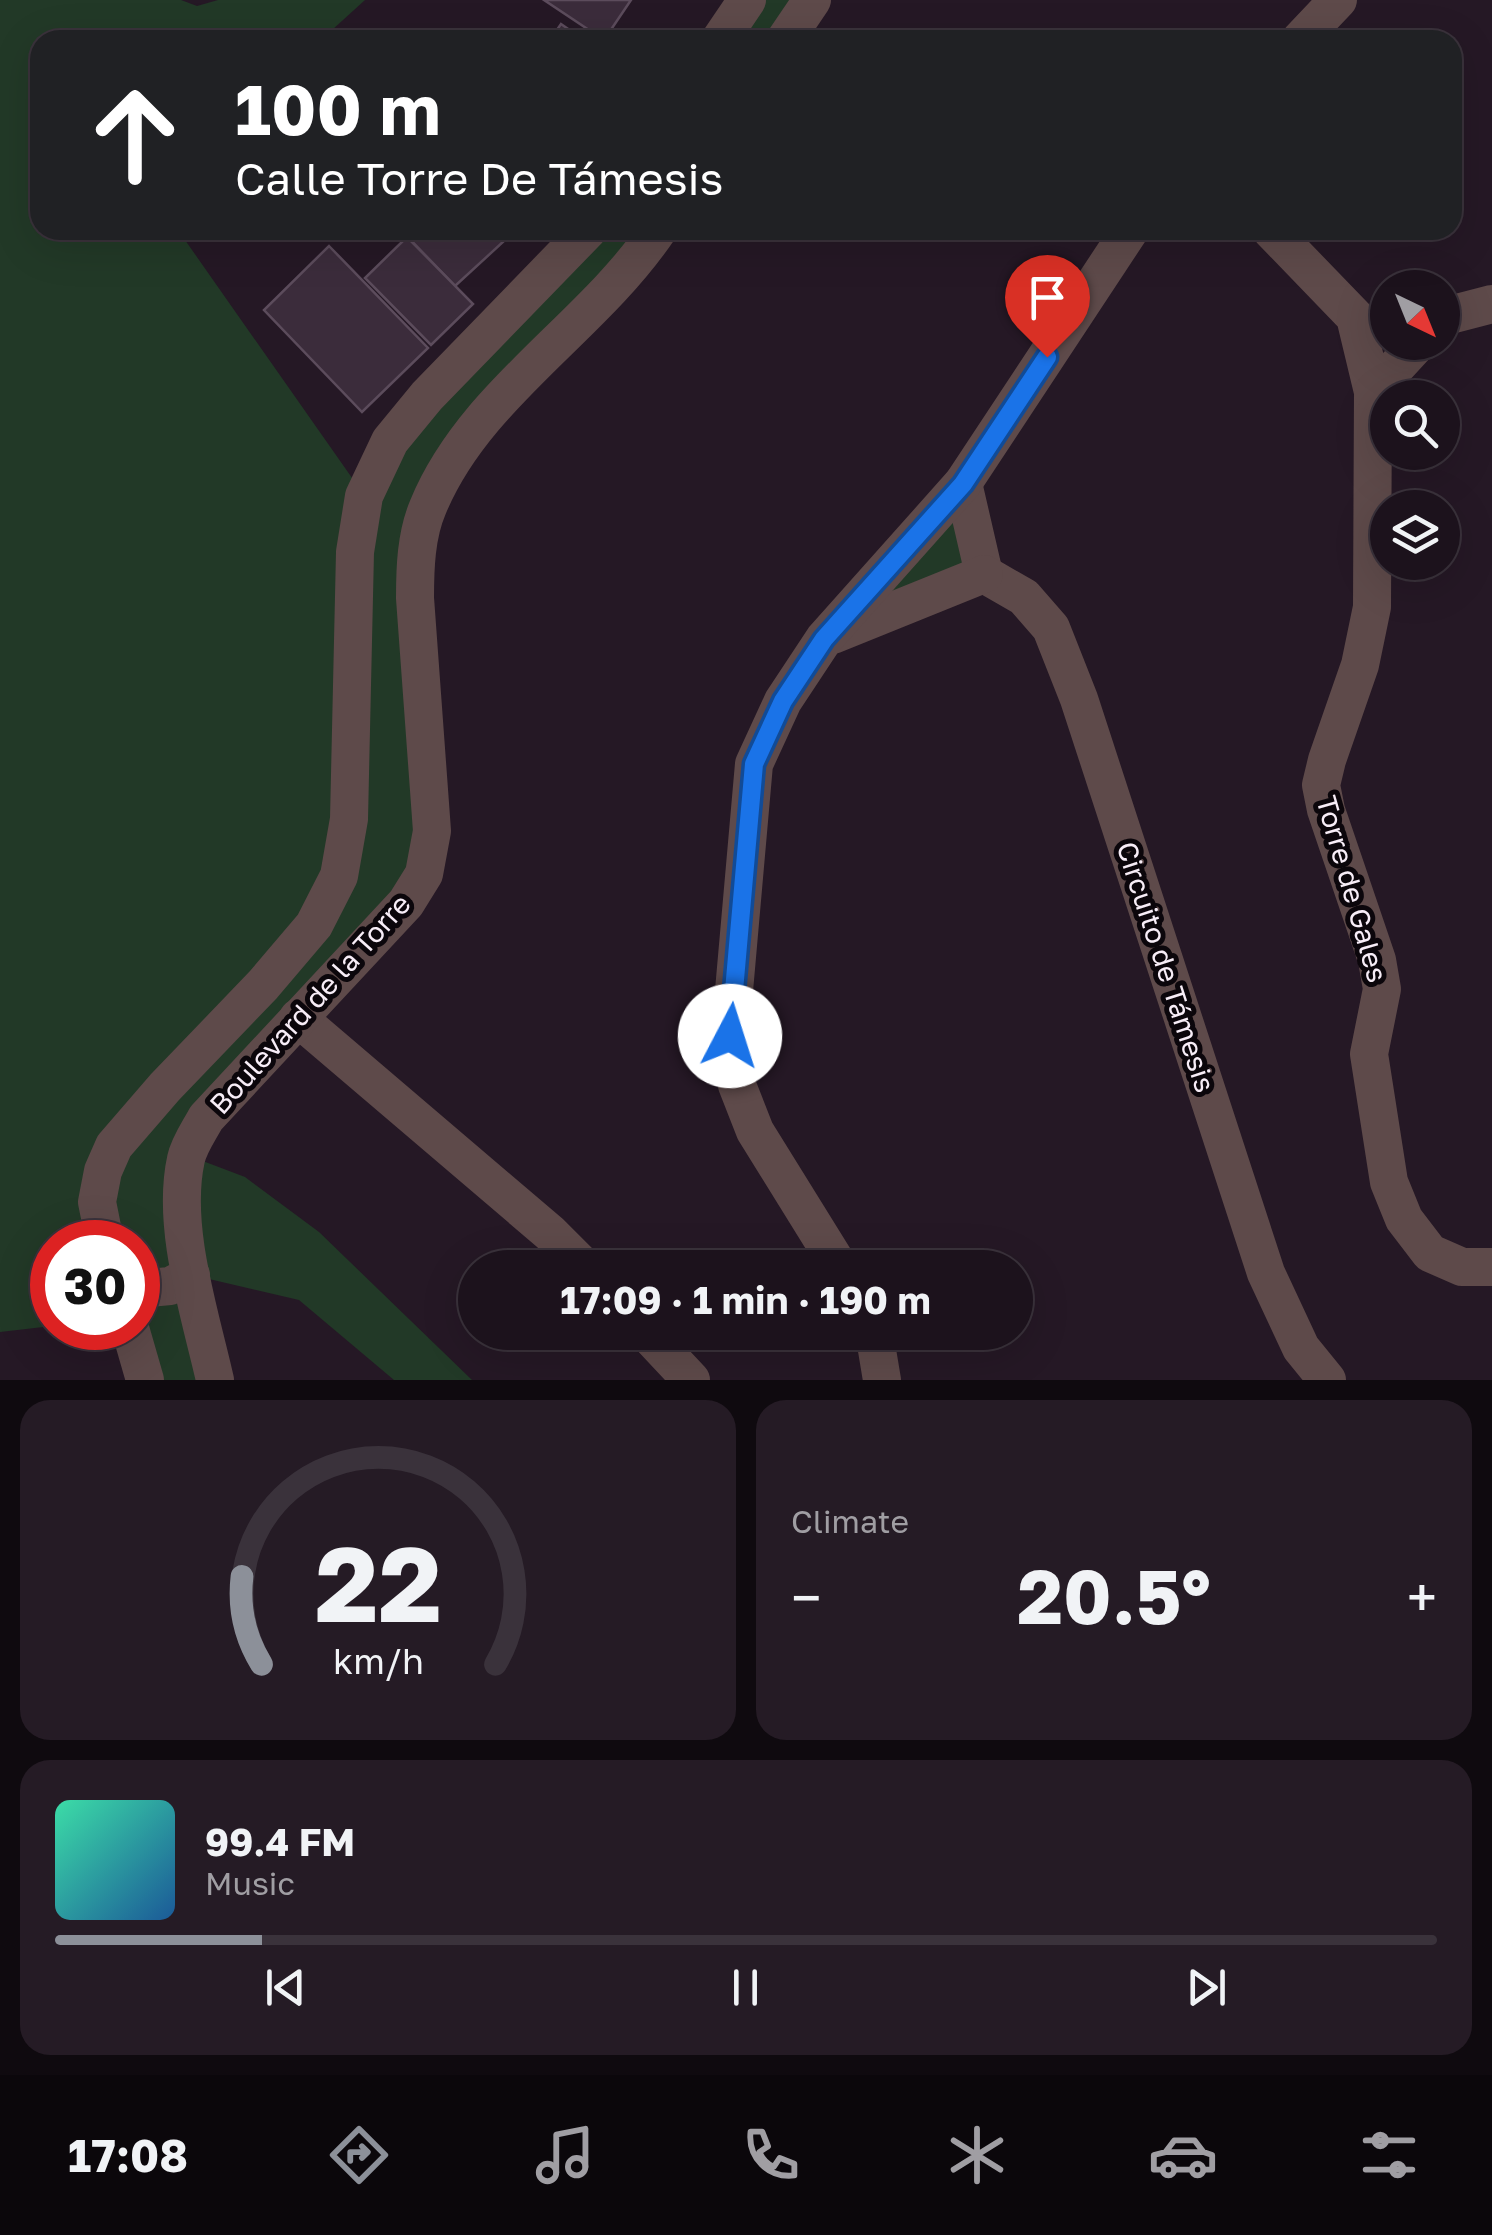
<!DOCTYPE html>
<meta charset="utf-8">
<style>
:root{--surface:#1c121c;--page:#251b25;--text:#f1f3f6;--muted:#a09ea3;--line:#3a323b;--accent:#8c9099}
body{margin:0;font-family:"Golos Text",sans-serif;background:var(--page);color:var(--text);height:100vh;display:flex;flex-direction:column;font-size:38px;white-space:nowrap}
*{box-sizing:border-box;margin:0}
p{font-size:32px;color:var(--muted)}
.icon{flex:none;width:55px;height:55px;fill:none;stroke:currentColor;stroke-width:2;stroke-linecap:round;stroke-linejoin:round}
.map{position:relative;height:1380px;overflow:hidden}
.side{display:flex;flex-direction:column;gap:20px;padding:20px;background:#0f0a0f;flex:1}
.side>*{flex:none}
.banner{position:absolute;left:30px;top:30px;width:1432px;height:210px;border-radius:30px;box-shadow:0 10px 40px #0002,0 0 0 2px var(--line);background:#202124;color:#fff;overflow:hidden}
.needle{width:65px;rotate:137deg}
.controls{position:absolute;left:1370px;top:270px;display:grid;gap:20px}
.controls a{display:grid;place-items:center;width:90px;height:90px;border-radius:50%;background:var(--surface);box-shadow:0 10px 40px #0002,0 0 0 2px var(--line);font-size:50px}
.speed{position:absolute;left:30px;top:1220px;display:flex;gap:20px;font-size:50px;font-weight:700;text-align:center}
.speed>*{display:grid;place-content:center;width:130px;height:130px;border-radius:50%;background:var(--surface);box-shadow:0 10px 40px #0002,0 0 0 2px var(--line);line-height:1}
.speed .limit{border:15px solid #d22;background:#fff;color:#111}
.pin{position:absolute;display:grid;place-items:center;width:85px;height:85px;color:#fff;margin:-102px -42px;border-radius:50% 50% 50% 0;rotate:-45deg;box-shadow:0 0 10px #0007}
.pin .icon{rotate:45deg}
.me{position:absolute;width:110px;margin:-55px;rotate:5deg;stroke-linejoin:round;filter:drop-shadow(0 0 8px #0008)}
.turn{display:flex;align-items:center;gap:35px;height:210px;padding:0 40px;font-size:45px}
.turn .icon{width:130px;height:130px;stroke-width:2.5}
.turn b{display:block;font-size:70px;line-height:85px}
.big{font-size:75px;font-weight:700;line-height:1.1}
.side .widget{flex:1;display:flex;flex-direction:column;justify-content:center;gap:15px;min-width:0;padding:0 35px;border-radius:30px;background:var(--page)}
.side .dial{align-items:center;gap:0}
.dial svg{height:260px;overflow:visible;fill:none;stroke:var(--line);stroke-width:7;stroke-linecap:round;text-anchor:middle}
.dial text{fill:var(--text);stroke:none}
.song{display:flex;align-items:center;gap:30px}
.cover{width:120px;height:120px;border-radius:15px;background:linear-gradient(135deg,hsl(160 70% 55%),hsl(210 70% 35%))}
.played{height:10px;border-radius:5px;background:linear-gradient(90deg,var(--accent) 15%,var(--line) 15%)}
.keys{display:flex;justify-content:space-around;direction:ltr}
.heat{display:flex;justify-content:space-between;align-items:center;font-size:55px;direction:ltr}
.side .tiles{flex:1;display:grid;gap:20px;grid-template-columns:1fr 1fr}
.widget:last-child{grid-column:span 2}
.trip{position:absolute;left:458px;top:1250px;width:575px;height:100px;border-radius:50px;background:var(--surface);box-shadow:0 10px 40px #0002,0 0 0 2px var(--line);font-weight:700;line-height:100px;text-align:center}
.tab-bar{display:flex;height:160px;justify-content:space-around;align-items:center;background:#0b070b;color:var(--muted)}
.tab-bar .icon{width:70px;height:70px}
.tab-bar .active{color:var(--accent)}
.tab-bar b{font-size:45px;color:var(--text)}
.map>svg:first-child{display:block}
.green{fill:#223927}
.building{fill:#3b2c3b;stroke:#5c4c5c;stroke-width:2.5}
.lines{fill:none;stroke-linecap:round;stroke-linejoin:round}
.minor{stroke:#5e4a4a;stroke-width:38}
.route-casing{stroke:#114b97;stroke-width:25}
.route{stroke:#1a73e8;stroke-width:18}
.labels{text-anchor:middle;stroke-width:10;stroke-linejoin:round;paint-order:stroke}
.street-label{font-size:28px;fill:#f7edf7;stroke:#0b060b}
</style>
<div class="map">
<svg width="1492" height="1380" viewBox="0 0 1492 1380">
<rect width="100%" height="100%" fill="#251825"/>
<g class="green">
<path d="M 0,0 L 181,0 L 197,6 L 218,0 L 365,0 L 321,40 L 40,40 L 40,230 L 178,230 L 364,495 L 588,230 L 658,230 L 426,510 L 424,874 L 187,1155 L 245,1177 L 319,1232 L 472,1380 L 394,1380 L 299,1300 L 192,1275 L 215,1380 L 145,1380 L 138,1328 L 138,1242 L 52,1242 L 52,1326 L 0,1332 Z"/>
<path d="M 747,0 L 812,0 L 785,40 L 720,40 Z"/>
<path d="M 963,483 L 984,574 L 826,638 Z"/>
</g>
<g class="building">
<path d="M 544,0 L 631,0 L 604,40 Z"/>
<path d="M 561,24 L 584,40 L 550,40 Z"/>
<path d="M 401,230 L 493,230 L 504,241 L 455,286 Z"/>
<path d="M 407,237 L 473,304 L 431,345 L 365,278 Z"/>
<path d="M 329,246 L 428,348 L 362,412 L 264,310 Z"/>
</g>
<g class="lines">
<g class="minor">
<path d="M 720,40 L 747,0"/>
<path d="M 785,40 L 812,0"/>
<path d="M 1300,40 L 1338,0"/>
<path d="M 1271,230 L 1355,317 L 1373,392 L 1372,607 L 1360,665 L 1327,760 L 1321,785 L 1326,810 L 1377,960 L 1382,989 L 1369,1054 L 1389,1182 L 1404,1219 L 1430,1253 L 1462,1267 L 1492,1267"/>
<path d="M 1442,317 L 1492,304"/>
<path d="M 1373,392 L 1419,342"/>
<path d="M 963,483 L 984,574"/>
<path d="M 984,574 L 1024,597 L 1051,628 L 1079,699 L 1266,1273 L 1301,1348 L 1327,1380"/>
<path d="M 833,635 L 984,574"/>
<path d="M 298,1018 L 550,1233 L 585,1268"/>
<path d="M 105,1242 L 97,1202 L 103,1171 L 114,1146 L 165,1087 L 263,985 L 314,925 L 339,876 L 349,819 L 355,552 L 364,496 L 390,441 L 427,396 L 588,230"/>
<path d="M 840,1268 L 755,1131 L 737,1085 L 730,1036 L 754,764 L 783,701 L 824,639 L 963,483 L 1130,230"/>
<path d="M 138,1289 L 170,1286 L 191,1275"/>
<path d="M 130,1328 L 145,1380"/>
<path d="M 646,1332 L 691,1380"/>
<path d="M 874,1332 L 882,1380"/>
<path d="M 215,1380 C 200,1313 171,1227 186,1159 C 189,1145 199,1131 206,1118 L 406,903 L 424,874 L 432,831 L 415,598 C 415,568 416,535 428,507 C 474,395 591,329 658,230"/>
</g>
</g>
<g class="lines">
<g class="route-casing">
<path id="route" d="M 730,1036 L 754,764 L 783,701 L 824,639 L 963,484 L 1047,357"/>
</g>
<use href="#route" class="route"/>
</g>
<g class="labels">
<g class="street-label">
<text transform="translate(1352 889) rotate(74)" y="10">Torre de Gales</text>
<text transform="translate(1166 967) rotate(72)" y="10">Circuito de Támesis</text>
<text transform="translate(310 1004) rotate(-48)" y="10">Boulevard de la Torre</text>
</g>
</g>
</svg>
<div class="controls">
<a><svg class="needle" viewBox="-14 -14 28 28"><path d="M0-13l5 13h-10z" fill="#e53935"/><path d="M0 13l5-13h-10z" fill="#a09ea3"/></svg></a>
<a><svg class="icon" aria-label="search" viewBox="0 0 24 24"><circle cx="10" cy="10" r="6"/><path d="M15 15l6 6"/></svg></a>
<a><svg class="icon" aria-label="layers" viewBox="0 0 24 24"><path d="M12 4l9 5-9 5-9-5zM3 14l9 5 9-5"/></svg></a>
</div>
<div class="speed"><div class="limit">30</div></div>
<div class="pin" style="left:1047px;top:357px;background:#d93025"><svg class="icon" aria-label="arrive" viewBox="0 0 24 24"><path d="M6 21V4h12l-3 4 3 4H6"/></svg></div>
<svg class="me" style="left:730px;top:1036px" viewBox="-20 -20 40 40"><circle r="19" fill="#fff"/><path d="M0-13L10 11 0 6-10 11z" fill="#1a73e8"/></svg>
<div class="trip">17:09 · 1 min · 190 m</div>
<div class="banner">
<div class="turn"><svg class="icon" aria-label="ahead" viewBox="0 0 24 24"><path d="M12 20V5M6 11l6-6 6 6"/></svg><div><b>100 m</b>Calle Torre De Támesis</div></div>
</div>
</div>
<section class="side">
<div class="tiles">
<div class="widget dial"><svg viewBox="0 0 100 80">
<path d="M14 69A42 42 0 1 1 86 69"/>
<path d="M14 69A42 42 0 0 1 8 42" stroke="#8c9099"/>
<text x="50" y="56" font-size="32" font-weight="700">22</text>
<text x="50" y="72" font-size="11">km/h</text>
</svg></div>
<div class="widget"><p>Climate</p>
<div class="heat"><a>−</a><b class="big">20.5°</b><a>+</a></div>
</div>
<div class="widget">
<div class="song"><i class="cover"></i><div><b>99.4 FM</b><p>Music</p></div></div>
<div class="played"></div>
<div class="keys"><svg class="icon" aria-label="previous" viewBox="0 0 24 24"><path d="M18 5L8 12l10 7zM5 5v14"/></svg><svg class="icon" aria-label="pause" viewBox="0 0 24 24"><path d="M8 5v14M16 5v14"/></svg><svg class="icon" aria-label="next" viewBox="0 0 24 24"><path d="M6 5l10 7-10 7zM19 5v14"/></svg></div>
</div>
</div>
</section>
<nav class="tab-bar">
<b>17:08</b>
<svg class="icon active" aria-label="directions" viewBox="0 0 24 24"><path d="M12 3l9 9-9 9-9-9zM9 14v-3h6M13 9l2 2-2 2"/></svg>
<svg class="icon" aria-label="music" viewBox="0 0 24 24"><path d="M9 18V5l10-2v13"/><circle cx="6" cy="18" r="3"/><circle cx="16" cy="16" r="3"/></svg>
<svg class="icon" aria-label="phone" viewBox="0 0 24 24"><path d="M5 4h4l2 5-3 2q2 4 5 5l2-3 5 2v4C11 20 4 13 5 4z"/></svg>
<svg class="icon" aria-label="climate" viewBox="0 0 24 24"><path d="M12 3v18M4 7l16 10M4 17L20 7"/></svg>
<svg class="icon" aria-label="car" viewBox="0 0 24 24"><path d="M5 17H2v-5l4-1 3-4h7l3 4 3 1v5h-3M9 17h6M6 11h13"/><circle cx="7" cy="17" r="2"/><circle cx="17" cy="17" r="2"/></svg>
<svg class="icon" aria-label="filters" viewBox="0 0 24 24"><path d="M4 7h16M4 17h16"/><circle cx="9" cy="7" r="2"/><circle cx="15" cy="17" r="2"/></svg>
</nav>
